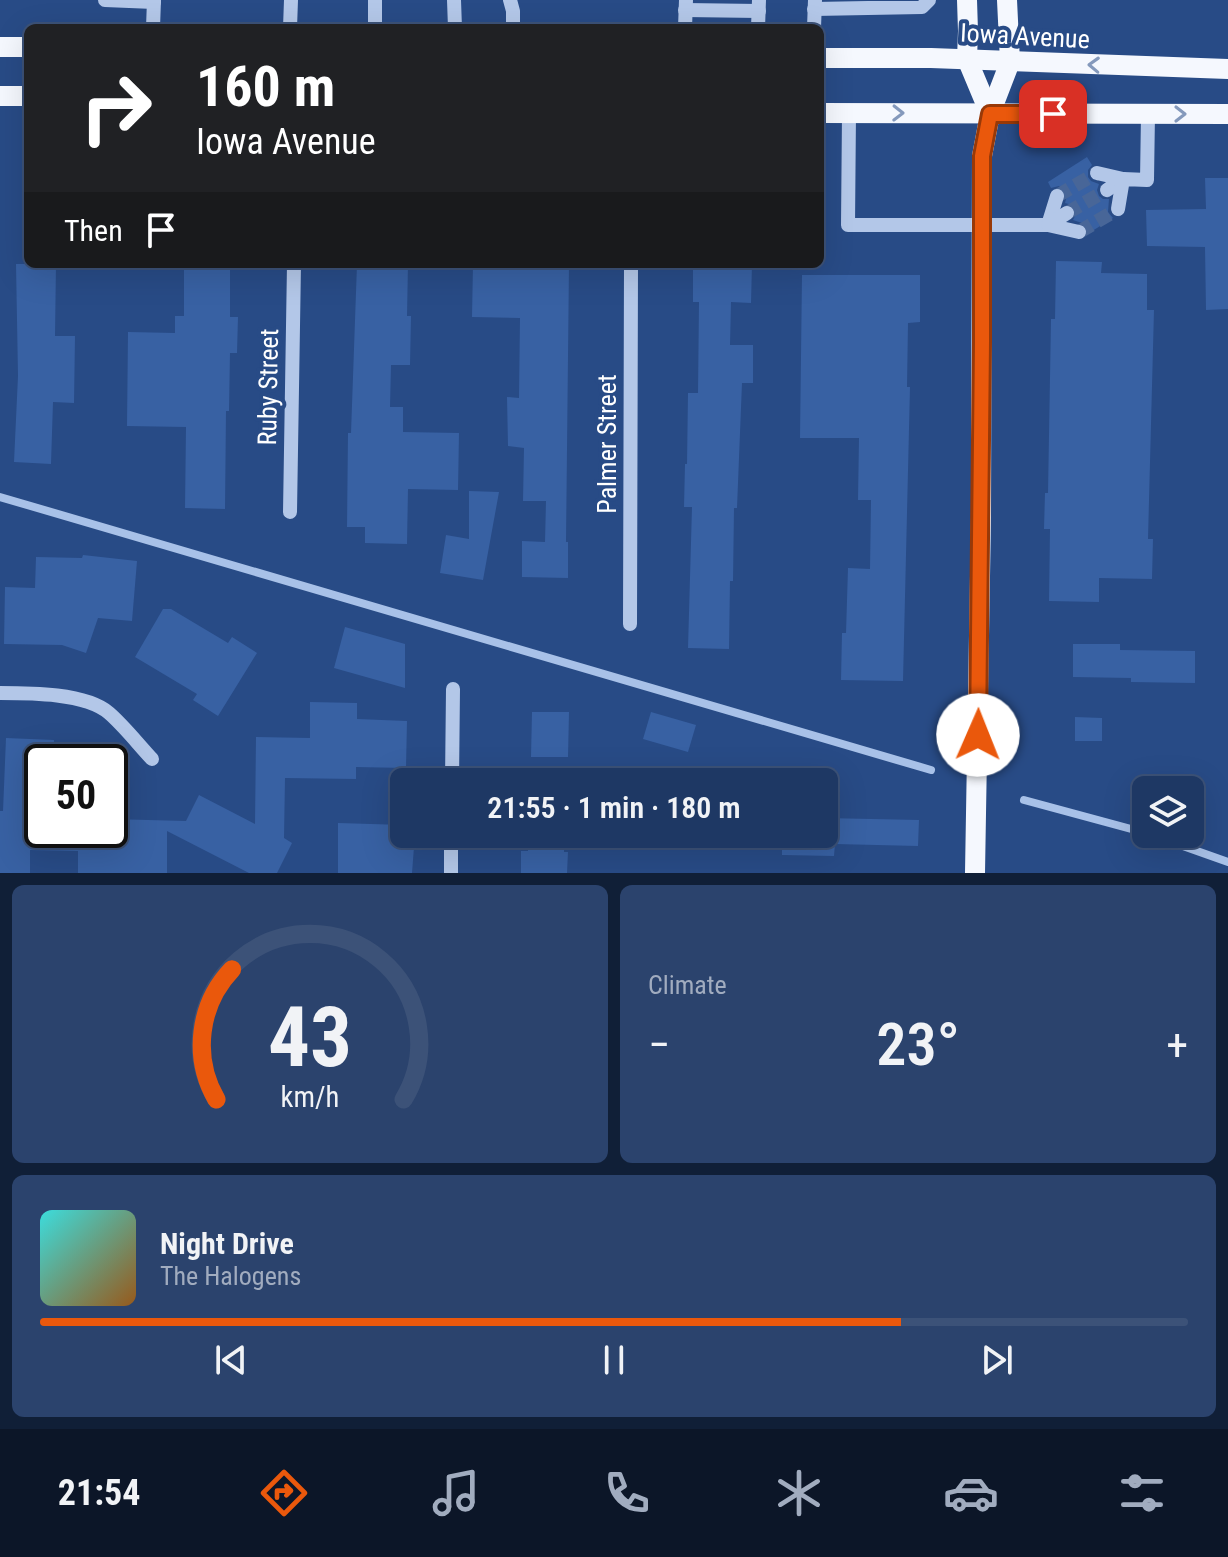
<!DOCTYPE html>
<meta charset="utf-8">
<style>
:root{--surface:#1e3864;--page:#2b436d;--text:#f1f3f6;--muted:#a1acbf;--line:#3c5278;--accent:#ea580c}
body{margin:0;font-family:"Roboto Condensed",sans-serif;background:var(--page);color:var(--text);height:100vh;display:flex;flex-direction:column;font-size:30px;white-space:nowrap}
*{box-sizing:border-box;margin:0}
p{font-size:26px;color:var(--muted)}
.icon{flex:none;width:44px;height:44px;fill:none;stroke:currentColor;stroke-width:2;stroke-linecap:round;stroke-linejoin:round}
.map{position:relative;height:873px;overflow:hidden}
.drawer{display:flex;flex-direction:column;gap:12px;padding:12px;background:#101f37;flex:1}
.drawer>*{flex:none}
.hud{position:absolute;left:24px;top:24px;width:800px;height:244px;border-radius:12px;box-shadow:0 8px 32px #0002,0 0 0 2px var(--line);background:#202124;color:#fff;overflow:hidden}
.controls{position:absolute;left:1132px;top:776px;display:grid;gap:16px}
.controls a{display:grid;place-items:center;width:72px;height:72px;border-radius:12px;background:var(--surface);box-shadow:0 8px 32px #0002,0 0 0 2px var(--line);font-size:40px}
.speed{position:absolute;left:24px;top:744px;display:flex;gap:16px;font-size:40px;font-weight:700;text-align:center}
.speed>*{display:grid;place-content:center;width:104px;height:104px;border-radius:50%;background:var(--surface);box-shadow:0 8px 32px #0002,0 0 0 2px var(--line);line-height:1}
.speed .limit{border:4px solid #111;border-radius:12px;background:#fff;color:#111}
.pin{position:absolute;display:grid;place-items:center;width:68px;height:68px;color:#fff;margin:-34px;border-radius:16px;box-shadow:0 4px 12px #0006}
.me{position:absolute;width:88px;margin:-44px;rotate:1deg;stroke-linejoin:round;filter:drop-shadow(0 0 6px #0008)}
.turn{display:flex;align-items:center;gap:28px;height:168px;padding:0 40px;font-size:36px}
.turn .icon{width:104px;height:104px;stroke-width:2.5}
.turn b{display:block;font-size:56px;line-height:68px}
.then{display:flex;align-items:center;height:76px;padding:0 40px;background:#0003;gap:16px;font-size:30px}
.big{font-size:60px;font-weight:600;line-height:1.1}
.drawer .card{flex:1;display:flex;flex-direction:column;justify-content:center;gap:12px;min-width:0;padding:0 28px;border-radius:12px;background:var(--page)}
.drawer .dial{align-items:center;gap:0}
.dial svg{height:208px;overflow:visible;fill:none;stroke:var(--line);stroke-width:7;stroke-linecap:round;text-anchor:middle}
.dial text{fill:var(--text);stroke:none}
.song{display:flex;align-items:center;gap:24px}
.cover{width:96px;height:96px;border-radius:12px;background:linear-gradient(135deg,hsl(180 70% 55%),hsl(30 70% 35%))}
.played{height:8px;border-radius:4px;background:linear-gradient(90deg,var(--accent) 75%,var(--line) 75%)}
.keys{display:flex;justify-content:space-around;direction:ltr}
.heat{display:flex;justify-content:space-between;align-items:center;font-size:44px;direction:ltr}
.drawer .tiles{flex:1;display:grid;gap:12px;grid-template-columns:1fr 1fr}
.card:last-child{grid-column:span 2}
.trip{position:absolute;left:390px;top:768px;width:448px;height:80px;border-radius:12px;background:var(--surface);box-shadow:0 8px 32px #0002,0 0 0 2px var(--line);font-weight:600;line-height:80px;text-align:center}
.menu{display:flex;height:128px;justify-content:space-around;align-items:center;background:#0c1628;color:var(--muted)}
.menu .icon{width:56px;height:56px}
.menu .current{color:var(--accent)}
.menu b{font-size:36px;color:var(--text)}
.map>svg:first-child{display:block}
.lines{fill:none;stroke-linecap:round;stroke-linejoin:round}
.stream{stroke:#a8c1e8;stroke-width:8}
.building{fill:#3861a3}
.minor-tunnel{stroke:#486698;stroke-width:14;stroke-dasharray:14 7;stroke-linecap:butt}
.minor{stroke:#b3c7e8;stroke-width:14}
.major{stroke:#f5f8fe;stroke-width:20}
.oneway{stroke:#8499bc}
.route-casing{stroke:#983908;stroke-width:20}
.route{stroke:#ea580c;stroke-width:14}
.labels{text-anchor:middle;stroke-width:8;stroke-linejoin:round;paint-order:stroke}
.street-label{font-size:26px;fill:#fff;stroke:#284b86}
</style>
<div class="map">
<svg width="1228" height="873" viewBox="0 0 1228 873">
<rect width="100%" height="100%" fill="#284b86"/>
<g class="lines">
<g class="stream">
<path d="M 0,497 L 931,770"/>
<path d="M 1024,800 L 1146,833"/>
<path d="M 1149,834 L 1228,862"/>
</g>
</g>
<g class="building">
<path d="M 1087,157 L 1092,165 L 1088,170 L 1088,177 L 1091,181 L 1099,184 L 1097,190 L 1099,196 L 1103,199 L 1109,199 L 1108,212 L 1113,218 L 1089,233 L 1085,224 L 1073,220 L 1077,212 L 1072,205 L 1065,203 L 1067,195 L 1065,190 L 1059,186 L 1051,188 L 1048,182 Z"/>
<path d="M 1205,178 L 1228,178 L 1228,309 L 1206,310 L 1205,247 L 1147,246 L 1146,210 L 1206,209 Z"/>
<path d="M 1056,261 L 1102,262 L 1101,273 L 1147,274 L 1147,310 L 1154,310 L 1148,539 L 1153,539 L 1152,579 L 1099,578 L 1099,602 L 1049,601 L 1050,529 L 1044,529 L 1045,493 L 1048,493 L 1051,319 L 1055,319 Z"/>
<path d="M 16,264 L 56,264 L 55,336 L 75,336 L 74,403 L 53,402 L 51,464 L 14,462 L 18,376 Z"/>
<path d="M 184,264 L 216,264 L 216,270 L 230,270 L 230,317 L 238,317 L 237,353 L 230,353 L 229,411 L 226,411 L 225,509 L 185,508 L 186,427 L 127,426 L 128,332 L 175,333 L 175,316 L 184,316 Z"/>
<path d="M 357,264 L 408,264 L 407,316 L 411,316 L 410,365 L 391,365 L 390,407 L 403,407 L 403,432 L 459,433 L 458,490 L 408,489 L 407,544 L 365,543 L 365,527 L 347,527 L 348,433 L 351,433 Z"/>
<path d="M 473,264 L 569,264 L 566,542 L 568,542 L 568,578 L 522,577 L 522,541 L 545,542 L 546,501 L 523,501 L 524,448 L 508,446 L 507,397 L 519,398 L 520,318 L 472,317 Z"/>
<path d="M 693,264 L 752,264 L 751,303 L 731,302 L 730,345 L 753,345 L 753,383 L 742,383 L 737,508 L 734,508 L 733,581 L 730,581 L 729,649 L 688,648 L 692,507 L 684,507 L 685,464 L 687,464 L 688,393 L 698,393 L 699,302 L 693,302 Z"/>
<path d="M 802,275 L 920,275 L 920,322 L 908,323 L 907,387 L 910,387 L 903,681 L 841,680 L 842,633 L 846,633 L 848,568 L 870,569 L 871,500 L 858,500 L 859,438 L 800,438 Z"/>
<path d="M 469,491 L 499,492 L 483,580 L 440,573 L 446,535 L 469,539 Z"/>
<path d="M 83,555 L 137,561 L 132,621 L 98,618 L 86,653 L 62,645 L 4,644 L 5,587 L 35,588 L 36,557 L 82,558 Z"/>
<path d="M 163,609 L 171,609 L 228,643 L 232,637 L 257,653 L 218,716 L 193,700 L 197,694 L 135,657 Z"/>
<path d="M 345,627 L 405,644 L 405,688 L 334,668 Z"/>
<path d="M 1073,644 L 1120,644 L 1120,650 L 1195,651 L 1195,683 L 1131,682 L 1131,678 L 1073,677 Z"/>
<path d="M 310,702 L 357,703 L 357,719 L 407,721 L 406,768 L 356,767 L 356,779 L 285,778 L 284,838 L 292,843 L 277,873 L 249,873 L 167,831 L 167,873 L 78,873 L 78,851 L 30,850 L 30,873 L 0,873 L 0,811 L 3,811 L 6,738 L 54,740 L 53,762 L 42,762 L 42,830 L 110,830 L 110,819 L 186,821 L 199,795 L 255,824 L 256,737 L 310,738 Z"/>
<path d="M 532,712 L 569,712 L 568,757 L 531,757 Z"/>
<path d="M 651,712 L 696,725 L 688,752 L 643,739 Z"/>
<path d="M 1075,717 L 1102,718 L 1102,741 L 1075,741 Z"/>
<path d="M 824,818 L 919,820 L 918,846 L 835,844 L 834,856 L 782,855 L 782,834 L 824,834 Z"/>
<path d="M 338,823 L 404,825 L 404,834 L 415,834 L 412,873 L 338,873 Z"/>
<path d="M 528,834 L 564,834 L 564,852 L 568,852 L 567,873 L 521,873 L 521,851 L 528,851 Z"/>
</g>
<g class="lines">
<g class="minor-tunnel">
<path d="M 1057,196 L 1097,173"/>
<path d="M 1067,213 L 1107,190"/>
<path d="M 1079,232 L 1118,209"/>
</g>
<g class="minor">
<path d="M 105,0 L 154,2"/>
<path d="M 454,0 L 455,28"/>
<path d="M 510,0 L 513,11 L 513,28"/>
<path d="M 814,9 L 922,7 L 929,0"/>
<path d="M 685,10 L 759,11"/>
<path d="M 153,28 L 154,0"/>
<path d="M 290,28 L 291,0"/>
<path d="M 375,28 L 375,0"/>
<path d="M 685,28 L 686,0"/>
<path d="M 758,28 L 759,0"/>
<path d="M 814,28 L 815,0"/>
<path d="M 849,113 L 848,225 L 1048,225 L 1057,196"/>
<path d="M 1097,173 L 1123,179 L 1107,190"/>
<path d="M 1118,209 L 1123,179 L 1147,180 L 1148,114"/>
<path d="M 1067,213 L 1048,225 L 1079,232"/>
<path d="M 290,512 L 294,264"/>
<path d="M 630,624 L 631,264"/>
<path d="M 0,693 C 30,693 86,693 109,713 C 124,726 138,744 152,759"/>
<path d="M 452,782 L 453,689"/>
<path d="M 451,873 L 451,834"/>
</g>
<g class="major">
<path d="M 967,0 L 968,31 L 967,59 L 990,114"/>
<path d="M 0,47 L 28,47"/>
<path d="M 820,58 L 931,58 L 1228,69"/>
<path d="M 0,96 L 28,96"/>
<path d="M 820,113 L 1228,114"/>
<path d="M 975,873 L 981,517 L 982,156 L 990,114 L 1010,62 L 1007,0"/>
</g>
</g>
<defs><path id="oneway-chevron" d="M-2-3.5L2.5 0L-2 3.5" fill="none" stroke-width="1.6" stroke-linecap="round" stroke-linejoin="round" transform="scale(2)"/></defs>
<g class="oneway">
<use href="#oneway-chevron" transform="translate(1094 65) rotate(-178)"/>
<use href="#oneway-chevron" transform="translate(898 113) rotate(1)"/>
<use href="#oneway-chevron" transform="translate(1180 114)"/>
</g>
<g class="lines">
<g class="route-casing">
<path id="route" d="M 978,735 L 982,342 L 982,156 L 990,114 L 1053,114"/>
</g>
<use href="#route" class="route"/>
</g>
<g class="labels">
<g class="street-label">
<text transform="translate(1025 36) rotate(3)" y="9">Iowa Avenue</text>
<text transform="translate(268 387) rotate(-89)" y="9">Ruby Street</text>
<text transform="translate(607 444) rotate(-90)" y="9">Palmer Street</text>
</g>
</g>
</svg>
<div class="controls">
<a><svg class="icon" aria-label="layers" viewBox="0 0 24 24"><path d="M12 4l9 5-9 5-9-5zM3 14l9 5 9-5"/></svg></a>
</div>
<div class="speed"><div class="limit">50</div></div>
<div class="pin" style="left:1053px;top:114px;background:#d93025"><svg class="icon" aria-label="arrive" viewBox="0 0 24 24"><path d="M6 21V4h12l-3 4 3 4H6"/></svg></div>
<svg class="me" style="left:978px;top:735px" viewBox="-20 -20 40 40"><circle r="19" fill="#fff"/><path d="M0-13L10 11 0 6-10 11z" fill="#ea580c"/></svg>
<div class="trip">21:55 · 1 min · 180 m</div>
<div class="hud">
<div class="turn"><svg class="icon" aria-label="right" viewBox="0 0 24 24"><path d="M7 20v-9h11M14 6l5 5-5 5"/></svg><div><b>160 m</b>Iowa Avenue</div></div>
<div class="then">Then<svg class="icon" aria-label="arrive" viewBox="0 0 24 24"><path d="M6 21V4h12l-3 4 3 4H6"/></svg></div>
</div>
</div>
<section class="drawer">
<div class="tiles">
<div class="card dial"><svg viewBox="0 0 100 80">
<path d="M14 69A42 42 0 1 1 86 69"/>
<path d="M14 69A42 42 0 0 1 20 19" stroke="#ea580c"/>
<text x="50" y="56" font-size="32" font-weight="700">43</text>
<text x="50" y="72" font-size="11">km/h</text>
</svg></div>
<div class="card"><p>Climate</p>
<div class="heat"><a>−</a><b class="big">23°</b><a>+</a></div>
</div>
<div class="card">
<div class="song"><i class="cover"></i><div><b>Night Drive</b><p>The Halogens</p></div></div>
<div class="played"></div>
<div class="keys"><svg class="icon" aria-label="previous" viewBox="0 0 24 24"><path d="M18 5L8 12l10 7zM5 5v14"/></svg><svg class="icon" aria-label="pause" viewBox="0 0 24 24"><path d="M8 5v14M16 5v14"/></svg><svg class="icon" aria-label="next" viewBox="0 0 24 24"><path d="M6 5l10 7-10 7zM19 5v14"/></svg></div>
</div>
</div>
</section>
<nav class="menu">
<b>21:54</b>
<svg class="icon current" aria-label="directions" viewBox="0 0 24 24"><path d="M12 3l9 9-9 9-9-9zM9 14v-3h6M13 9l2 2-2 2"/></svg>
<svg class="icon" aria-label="music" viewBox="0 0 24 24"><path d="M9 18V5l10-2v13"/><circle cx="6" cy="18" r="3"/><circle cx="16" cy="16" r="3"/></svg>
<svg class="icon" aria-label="phone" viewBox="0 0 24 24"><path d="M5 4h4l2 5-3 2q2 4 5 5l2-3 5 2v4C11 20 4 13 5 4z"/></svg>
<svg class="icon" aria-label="climate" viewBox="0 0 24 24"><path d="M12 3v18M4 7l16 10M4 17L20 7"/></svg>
<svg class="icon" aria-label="car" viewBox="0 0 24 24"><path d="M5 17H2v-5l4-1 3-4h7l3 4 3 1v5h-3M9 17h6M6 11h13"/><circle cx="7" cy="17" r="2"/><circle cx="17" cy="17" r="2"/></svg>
<svg class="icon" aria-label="filters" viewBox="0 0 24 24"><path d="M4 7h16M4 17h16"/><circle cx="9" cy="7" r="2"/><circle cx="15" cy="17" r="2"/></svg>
</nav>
